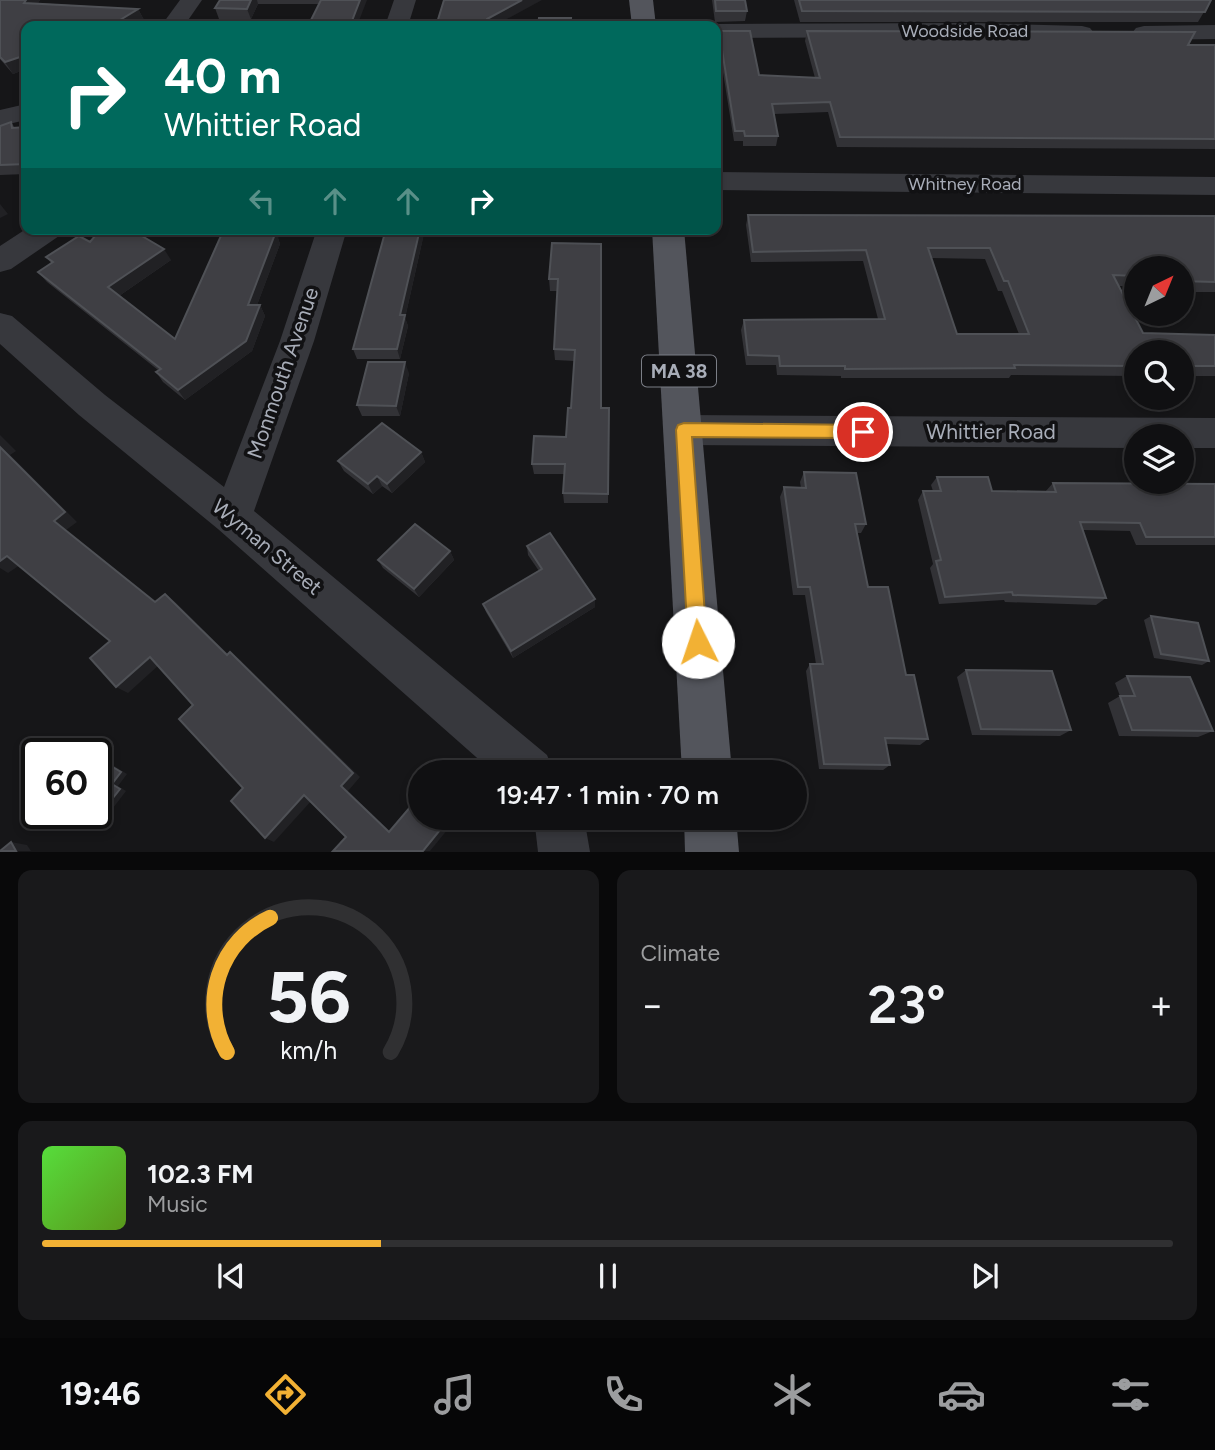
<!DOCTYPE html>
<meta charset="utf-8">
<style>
:root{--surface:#101012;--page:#19191b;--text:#f1f3f6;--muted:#9c9d9f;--line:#303032;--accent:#f2b134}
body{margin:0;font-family:Figtree,sans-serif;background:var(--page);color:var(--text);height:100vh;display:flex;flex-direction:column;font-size:26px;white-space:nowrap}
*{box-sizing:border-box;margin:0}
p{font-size:23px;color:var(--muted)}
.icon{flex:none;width:38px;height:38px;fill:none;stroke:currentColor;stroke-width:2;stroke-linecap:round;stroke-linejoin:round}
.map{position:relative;height:852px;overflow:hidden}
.details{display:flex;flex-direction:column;gap:18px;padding:18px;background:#09090a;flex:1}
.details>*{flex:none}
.hud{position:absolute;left:21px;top:21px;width:700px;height:214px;border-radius:14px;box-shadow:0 4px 10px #0003,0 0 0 2px var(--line);background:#00695c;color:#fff;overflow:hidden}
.needle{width:46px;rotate:43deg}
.fabs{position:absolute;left:1124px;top:256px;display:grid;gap:14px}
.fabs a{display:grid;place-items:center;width:70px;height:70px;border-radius:50%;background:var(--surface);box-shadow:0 4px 10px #0003,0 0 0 2px var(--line);font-size:35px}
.speed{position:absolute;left:21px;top:738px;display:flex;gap:14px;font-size:35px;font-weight:700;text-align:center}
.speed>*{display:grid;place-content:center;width:91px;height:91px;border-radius:50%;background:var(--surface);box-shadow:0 4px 10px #0003,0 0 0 2px var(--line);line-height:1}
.speed .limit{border:4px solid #111;border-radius:10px;background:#fff;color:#111}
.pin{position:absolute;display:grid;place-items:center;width:60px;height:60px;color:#fff;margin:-30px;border:4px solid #fff;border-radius:50%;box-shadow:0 2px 7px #0007}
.me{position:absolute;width:77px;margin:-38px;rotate:356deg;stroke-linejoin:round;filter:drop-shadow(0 0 5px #0008)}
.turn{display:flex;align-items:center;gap:24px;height:147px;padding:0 28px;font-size:32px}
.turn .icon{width:91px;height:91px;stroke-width:2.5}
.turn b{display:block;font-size:49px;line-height:60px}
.lanes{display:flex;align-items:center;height:66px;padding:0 28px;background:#0003;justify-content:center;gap:35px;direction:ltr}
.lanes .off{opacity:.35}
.big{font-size:52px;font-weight:600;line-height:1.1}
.details .tile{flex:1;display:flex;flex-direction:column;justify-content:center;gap:10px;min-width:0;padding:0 24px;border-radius:14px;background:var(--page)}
.details .dial{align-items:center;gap:0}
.dial svg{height:182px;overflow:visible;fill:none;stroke:var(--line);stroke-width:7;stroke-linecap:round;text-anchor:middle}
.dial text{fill:var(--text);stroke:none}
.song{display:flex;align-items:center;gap:21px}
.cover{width:84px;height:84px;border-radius:10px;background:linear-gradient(135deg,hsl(110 70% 55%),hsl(90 70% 35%))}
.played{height:7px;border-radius:4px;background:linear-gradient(90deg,var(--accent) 30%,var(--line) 30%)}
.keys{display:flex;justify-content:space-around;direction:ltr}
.heat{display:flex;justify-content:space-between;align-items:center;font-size:38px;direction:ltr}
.details .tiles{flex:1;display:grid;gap:18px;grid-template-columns:1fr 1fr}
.tile:last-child{grid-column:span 2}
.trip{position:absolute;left:408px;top:760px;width:399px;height:70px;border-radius:35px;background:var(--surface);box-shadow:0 4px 10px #0003,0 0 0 2px var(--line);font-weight:600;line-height:70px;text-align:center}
.tab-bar{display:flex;height:112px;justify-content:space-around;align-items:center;background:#060607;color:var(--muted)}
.tab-bar .icon{width:49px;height:49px}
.tab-bar .on{color:var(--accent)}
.tab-bar b{font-size:32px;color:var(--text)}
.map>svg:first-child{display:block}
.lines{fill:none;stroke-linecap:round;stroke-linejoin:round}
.minor{fill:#37383d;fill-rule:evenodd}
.primary{fill:#53555c;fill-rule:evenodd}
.wall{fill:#323236;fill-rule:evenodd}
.shaded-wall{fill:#212124}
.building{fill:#3f3f44;stroke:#4f5156;stroke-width:2;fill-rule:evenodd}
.route{fill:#f2b134;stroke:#9d7322;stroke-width:2}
.labels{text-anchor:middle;stroke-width:7;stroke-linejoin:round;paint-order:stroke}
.far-street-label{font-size:18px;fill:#a8adb8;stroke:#111113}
.shield{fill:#111113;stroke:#7b7e86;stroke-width:2}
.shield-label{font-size:19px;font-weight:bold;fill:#a8adb8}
.street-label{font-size:21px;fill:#a8adb8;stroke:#111113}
</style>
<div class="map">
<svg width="1215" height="852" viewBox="0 0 1215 852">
<rect width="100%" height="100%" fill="#161618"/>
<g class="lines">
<g class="minor">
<path d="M 180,0 L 202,0 L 184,26 L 161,26 Z"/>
<path d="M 394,0 L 416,0 L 408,26 L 385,26 Z"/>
<path d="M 971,23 L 1082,26 L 1090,28 L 1094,33 L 1090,38 L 1082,40 L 971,37 L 716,38 L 716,26 L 708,26 L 716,24 Z"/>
<path d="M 1215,25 L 1215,39 L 1144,40 L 1136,38 L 1132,33 L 1136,28 L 1144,26 Z"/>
<path d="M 26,104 L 26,120 L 0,126 L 0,110 Z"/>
<path d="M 716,172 L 1215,177 L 1215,195 L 716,190 Z"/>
<path d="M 26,229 L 63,229 L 59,236 L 11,269 L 0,272 L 0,246 Z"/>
<path d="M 317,229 L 347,229 L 314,341 L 254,511 L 547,755 L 554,772 L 493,772 L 218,529 L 79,415 L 0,344 L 0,313 L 12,316 L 105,395 L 224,487 L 280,341 Z"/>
<path d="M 684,415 L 1215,418 L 1215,448 L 1181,448 L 1181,436 L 1136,436 L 1136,448 L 684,445 L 671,441 L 666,430 L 671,419 Z"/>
<path d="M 534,817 L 584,817 L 590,852 L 538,852 Z"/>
</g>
<g class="primary">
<path d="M 629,0 L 653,0 L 656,26 L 632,26 Z"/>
<path d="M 652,229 L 684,229 L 732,772 L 682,772 Z"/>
<path d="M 684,817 L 736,817 L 739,852 L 685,852 Z"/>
</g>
</g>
<g class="wall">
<path d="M 0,0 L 40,0 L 38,3 L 138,9 L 144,20 L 134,26 L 26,26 L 26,69 L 13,74 L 0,59 Z"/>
<path d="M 220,0 L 367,0 L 319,4 L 258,4 L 251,19 L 219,19 L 215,8 Z"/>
<path d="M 712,0 L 745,0 L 747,11 L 745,21 L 715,22 Z"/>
<path d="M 794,0 L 1211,0 L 1198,22 L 800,22 Z"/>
<path d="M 719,31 L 759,75 L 815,78 L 805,41 L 807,31 L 1215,45 L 1215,149 L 837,147 L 828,112 L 774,114 L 778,136 L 776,146 L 743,146 L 743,141 L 734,141 L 718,41 Z"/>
<path d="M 11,122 L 15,128 L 26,127 L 26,174 L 0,175 L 0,126 Z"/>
<path d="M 748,215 L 1215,216 L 1215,292 L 1181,292 L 1181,268 L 1136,268 L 1136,286 L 1119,286 L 1143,333 L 1215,335 L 1215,376 L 1181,376 L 1181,352 L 1136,352 L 1136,376 L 1011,375 L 1009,378 L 841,378 L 841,376 L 777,375 L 776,365 L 746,365 L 741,330 L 744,320 L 878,319 L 863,261 L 751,262 L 746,225 ZM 932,258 L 985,259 L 998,291 L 1002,291 L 1019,334 L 957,334 Z"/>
<path d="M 224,229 L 281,229 L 278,238 L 280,244 L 257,305 L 260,305 L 265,316 L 252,351 L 185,400 L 163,382 L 156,372 L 158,370 L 47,282 L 38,272 L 51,263 L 46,257 L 90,242 L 171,260 L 119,296 L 175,339 Z"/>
<path d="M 386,229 L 425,229 L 405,318 L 408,326 L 400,359 L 357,359 L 353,349 Z"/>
<path d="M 552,243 L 601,408 L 609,408 L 608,503 L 564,503 L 563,493 L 564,474 L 534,474 L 532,464 L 566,437 L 571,408 L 574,361 L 555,360 L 554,349 L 557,291 L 550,291 L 549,279 Z"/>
<path d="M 409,373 L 400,416 L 362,416 L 357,405 Z"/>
<path d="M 421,452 L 425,462 L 392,493 L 382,486 L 373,494 L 344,471 L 338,461 Z"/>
<path d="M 804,472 L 866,524 L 861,533 L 857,533 L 868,587 L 906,675 L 928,739 L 920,745 L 886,744 L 890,765 L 883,770 L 819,769 L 806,671 L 810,664 L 816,664 L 805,595 L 793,595 L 780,497 L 784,487 L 801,488 L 800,482 Z"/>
<path d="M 937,477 L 992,491 L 1045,492 L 1053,483 L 1215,484 L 1215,545 L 1136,545 L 1130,531 L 1083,530 L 1106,598 L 1096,605 L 1005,602 L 1004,600 L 939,604 L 930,568 L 933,564 L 918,500 L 923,491 L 933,491 L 931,485 Z"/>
<path d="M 527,546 L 595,607 L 513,658 L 486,612 L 483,604 L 539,571 L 528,555 Z"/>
<path d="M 450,551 L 454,560 L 419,597 L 383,568 L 378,560 Z"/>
<path d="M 1151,616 L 1209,661 L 1202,665 L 1154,658 L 1144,620 Z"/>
<path d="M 966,670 L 1071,730 L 1060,736 L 972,735 L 957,677 Z"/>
<path d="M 1127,676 L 1213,731 L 1198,737 L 1119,736 L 1108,703 L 1120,696 L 1115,683 Z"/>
</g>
<g class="shaded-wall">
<path d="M 26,0 L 40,0 L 31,14 L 24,3 Z"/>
<path d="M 251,0 L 257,0 L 258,4 L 251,19 L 247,9 Z"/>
<path d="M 360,0 L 367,0 L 357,26 L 350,26 Z"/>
<path d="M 522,0 L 542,0 L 494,26 L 486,26 L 487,19 Z"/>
<path d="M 138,9 L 144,20 L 134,26 L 110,26 Z"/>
<path d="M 26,55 L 26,69 L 13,74 L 5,62 Z"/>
<path d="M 0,204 L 8,214 L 0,218 Z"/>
<path d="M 272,229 L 281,229 L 278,238 L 280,244 L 253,316 L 248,305 Z"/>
<path d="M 420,229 L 425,229 L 405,318 L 408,326 L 400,359 L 397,349 L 400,315 Z"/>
<path d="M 164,249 L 171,260 L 116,298 L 108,287 Z"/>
<path d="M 260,305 L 265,316 L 252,351 L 185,400 L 178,390 Z"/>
<path d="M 405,362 L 409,373 L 400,416 L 396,406 Z"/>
<path d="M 0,435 L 16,451 L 10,455 L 77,522 L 66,530 L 54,521 L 0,447 Z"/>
<path d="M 421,452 L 425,462 L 392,493 L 387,484 Z"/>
<path d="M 377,476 L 382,486 L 373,494 L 368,484 Z"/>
<path d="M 450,551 L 454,560 L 419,597 L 414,589 Z"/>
<path d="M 7,556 L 20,565 L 8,573 L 0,568 L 0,561 Z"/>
<path d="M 165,594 L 175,602 L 236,662 L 227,655 Z"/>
<path d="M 595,599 L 595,607 L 513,658 L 511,651 Z"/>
<path d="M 230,652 L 239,659 L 360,777 L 348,791 L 395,836 L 389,832 L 341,786 Z"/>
<path d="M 150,657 L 160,664 L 128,693 L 116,687 Z"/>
<path d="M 97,757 L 103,759 L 127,774 L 118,786 L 126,791 L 100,825 L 93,823 L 112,784 Z"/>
<path d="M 304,795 L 312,800 L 274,842 L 265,838 Z"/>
<path d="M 436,817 L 448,829 L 430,851 L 423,851 Z"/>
<path d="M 11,842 L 27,845 L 31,851 L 16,851 Z"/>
</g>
<g class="building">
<path d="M 0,0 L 26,0 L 24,3 L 138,9 L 110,26 L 26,26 L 26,55 L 5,62 L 0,57 Z"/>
<path d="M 220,0 L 251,0 L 247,9 L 215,8 Z"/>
<path d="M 321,0 L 360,0 L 350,26 L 308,26 Z"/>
<path d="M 444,0 L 522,0 L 487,19 L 486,26 L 436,26 Z"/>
<path d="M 715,0 L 745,0 L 747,11 L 716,11 Z"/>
<path d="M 799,0 L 1211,0 L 1205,12 L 802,11 Z"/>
<path d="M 539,18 L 571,18 L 570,26 L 538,26 Z"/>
<path d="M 719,31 L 750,31 L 759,75 L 820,78 L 807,31 L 1195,32 L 1188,45 L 1215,45 L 1215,139 L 840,137 L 830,102 L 772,104 L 778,136 L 745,136 L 744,131 L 735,131 Z"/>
<path d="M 11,122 L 12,128 L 26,127 L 26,164 L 0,165 L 0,126 Z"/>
<path d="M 748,215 L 1215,216 L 1215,282 L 1181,281 L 1181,268 L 1136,268 L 1136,276 L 1113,275 L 1143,333 L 1215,335 L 1215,366 L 1181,366 L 1181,352 L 1136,352 L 1136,366 L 1014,365 L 1015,368 L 845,369 L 845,366 L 780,366 L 779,356 L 748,355 L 744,320 L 885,319 L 866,250 L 753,252 ZM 928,248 L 990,248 L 1004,281 L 1008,281 L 1029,334 L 957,334 Z"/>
<path d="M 101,229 L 130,229 L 164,249 L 108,287 L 175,339 L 224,229 L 272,229 L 270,234 L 275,234 L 248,305 L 260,305 L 246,341 L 178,390 L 156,372 L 161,369 L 38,272 L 53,262 L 46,257 L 79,236 L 90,242 Z"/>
<path d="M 386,229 L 420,229 L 400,315 L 405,315 L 397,349 L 353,349 Z"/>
<path d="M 552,243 L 601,244 L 601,408 L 609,408 L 608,494 L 563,493 L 565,464 L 532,464 L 534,436 L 566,437 L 568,408 L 571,408 L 575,350 L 554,349 L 558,279 L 549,279 Z"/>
<path d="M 368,362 L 405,362 L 396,406 L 357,405 Z"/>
<path d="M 382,423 L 421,452 L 387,484 L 377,476 L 368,484 L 338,461 Z"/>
<path d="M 0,447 L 65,512 L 54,521 L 155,602 L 165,594 L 227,655 L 230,652 L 353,773 L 341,786 L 389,832 L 417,799 L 420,802 L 420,817 L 436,817 L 444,825 L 423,851 L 333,851 L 346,837 L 304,795 L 265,838 L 231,801 L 243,788 L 179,719 L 193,705 L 150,657 L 116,687 L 90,658 L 110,641 L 7,556 L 0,561 Z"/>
<path d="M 804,472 L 856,473 L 866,524 L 855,524 L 868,587 L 888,587 L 906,675 L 914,675 L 928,739 L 885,738 L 890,765 L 824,764 L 810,664 L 823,664 L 810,587 L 798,587 L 784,487 L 806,488 Z"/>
<path d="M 937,477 L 988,477 L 992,491 L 1056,492 L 1053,483 L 1215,484 L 1215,537 L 1146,537 L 1140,523 L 1080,522 L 1106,598 L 1013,595 L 1012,592 L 945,597 L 936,561 L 941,560 L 923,491 L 941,491 Z"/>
<path d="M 415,524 L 450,551 L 414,589 L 378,560 Z"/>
<path d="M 550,533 L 595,599 L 511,651 L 483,604 L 542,569 L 527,546 Z"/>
<path d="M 1151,616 L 1198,623 L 1209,661 L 1161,654 Z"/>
<path d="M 966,670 L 1052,671 L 1071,730 L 981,729 Z"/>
<path d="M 1127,676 L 1190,677 L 1213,731 L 1132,730 L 1120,696 L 1135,696 Z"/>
<path d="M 96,757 L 121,772 L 112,784 L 120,789 L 93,823 L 79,814 L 96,814 Z"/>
<path d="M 11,842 L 16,851 L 0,851 Z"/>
</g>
<path class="route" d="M 684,423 L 863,425 L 869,427 L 871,432 L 869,436 L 863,438 L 692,437 L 707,642 L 705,649 L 698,651 L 691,649 L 688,642 L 676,430 L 678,425 Z"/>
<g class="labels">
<g class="far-street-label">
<text x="965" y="37">Woodside Road</text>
<text x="965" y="190">Whitney Road</text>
</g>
<rect class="shield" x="642" y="355.5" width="74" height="31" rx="5"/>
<g class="shield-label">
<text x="679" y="378">MA 38</text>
</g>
<g class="street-label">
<text transform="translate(283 373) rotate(-71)" y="7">Monmouth Avenue</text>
<text x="991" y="439">Whittier Road</text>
<text transform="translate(267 547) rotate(40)" y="7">Wyman Street</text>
</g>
</g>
</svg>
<div class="fabs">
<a><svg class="needle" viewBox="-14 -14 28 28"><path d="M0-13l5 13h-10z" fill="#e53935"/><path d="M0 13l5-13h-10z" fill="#9c9d9f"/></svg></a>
<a><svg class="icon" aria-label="search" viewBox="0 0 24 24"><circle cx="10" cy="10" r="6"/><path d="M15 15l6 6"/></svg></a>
<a><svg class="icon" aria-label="layers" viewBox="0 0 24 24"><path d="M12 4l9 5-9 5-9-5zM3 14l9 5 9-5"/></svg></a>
</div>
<div class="speed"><div class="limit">60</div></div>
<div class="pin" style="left:863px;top:432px;background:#d93025"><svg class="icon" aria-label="arrive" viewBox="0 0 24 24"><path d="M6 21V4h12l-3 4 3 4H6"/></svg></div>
<svg class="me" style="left:698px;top:642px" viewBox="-20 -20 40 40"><circle r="19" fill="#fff"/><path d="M0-13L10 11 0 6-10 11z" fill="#f2b134"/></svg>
<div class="trip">19:47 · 1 min · 70 m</div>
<div class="hud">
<div class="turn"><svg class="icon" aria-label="right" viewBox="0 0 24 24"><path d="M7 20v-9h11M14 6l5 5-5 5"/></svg><div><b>40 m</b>Whittier Road</div></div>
<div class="lanes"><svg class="icon off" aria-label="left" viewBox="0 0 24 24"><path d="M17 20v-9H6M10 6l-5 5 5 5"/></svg><svg class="icon off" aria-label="ahead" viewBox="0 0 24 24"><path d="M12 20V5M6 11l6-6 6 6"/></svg><svg class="icon off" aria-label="ahead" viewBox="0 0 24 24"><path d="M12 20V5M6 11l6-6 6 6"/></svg><svg class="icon" aria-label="right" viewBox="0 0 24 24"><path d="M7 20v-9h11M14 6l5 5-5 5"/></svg></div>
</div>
</div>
<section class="details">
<div class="tiles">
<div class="tile dial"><svg viewBox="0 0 100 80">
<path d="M14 69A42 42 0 1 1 86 69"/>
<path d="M14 69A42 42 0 0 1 33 10" stroke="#f2b134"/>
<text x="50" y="56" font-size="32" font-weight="700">56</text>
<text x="50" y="72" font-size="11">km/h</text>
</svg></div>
<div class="tile"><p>Climate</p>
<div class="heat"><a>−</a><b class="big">23°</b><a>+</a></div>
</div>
<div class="tile">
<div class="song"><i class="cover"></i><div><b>102.3 FM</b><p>Music</p></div></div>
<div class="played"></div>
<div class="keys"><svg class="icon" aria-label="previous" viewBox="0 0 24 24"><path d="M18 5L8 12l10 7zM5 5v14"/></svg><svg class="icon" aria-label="pause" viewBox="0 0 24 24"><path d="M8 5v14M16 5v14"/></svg><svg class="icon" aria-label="next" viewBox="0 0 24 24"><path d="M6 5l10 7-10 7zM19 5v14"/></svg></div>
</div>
</div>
</section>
<nav class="tab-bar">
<b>19:46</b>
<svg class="icon on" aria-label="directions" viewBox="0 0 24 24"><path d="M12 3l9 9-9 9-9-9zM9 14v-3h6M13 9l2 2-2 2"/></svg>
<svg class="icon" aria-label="music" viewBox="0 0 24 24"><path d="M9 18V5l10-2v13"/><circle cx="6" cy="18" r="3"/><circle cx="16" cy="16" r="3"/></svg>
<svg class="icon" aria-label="phone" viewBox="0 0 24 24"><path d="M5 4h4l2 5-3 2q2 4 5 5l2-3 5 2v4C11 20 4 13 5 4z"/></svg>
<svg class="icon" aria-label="climate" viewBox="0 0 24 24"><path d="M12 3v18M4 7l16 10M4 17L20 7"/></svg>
<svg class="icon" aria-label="car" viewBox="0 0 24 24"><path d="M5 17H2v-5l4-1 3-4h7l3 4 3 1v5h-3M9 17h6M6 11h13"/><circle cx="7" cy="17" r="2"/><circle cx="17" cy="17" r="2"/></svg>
<svg class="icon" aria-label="filters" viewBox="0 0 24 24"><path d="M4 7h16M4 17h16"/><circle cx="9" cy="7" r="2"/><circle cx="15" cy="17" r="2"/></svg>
</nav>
